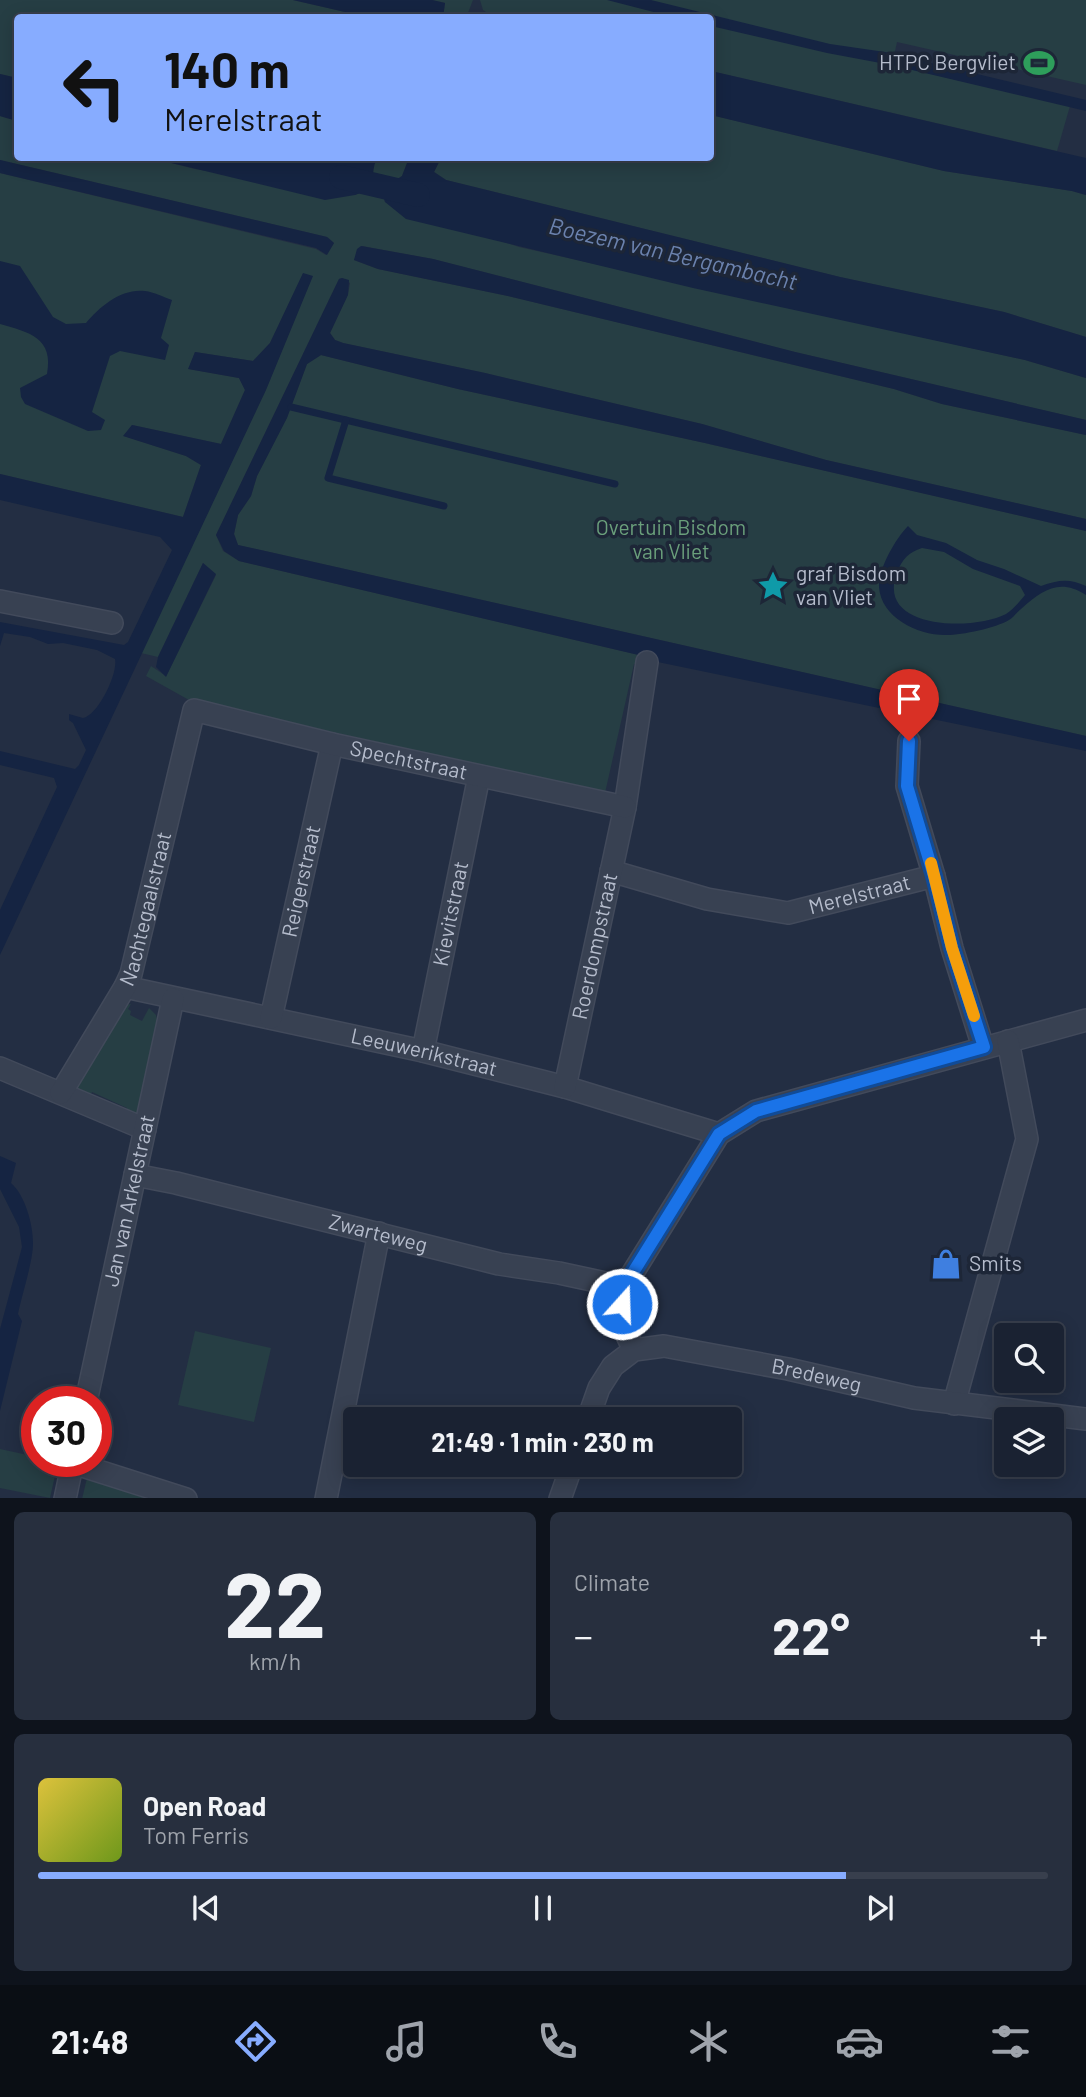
<!DOCTYPE html>
<meta charset="utf-8">
<style>
:root{--surface:#1a2232;--page:#272f3e;--text:#f1f3f6;--muted:#9fa4ac;--line:#383f4d;--accent:#87acff}
body{margin:0;font-family:Barlow,sans-serif;background:var(--page);color:var(--text);height:100vh;display:flex;flex-direction:column;font-size:26px;white-space:nowrap}
*{box-sizing:border-box;margin:0}
p{font-size:23px;color:var(--muted)}
.icon{flex:none;width:38px;height:38px;fill:none;stroke:currentColor;stroke-width:2;stroke-linecap:round;stroke-linejoin:round}
.map{position:relative;height:1498px;overflow:hidden}
.panel{display:flex;flex-direction:column;gap:14px;padding:14px;background:#0e131c;flex:1}
.panel>*{flex:none}
.top-card{position:absolute;left:14px;top:14px;width:700px;height:147px;border-radius:7px;box-shadow:0 4px 18px #0003,0 0 0 2px var(--line);background:#87acff;color:#111;overflow:hidden}
.tools{position:absolute;left:994px;top:1323px;display:grid;gap:14px}
.tools a{display:grid;place-items:center;width:70px;height:70px;border-radius:7px;background:var(--surface);box-shadow:0 4px 18px #0003,0 0 0 2px var(--line);font-size:35px}
.speed{position:absolute;left:21px;top:1386px;display:flex;gap:14px;font-size:35px;font-weight:700;text-align:center}
.speed>*{display:grid;place-content:center;width:91px;height:91px;border-radius:50%;background:var(--surface);box-shadow:0 4px 18px #0003,0 0 0 2px var(--line);line-height:1}
.speed .limit{border:10px solid #d22;background:#fff;color:#111}
.pin{position:absolute;display:grid;place-items:center;width:60px;height:60px;color:#fff;margin:-72px -30px;border-radius:50% 50% 50% 0;rotate:-45deg;box-shadow:0 0 7px #0007}
.pin .icon{rotate:45deg}
.me{position:absolute;width:77px;margin:-38px;rotate:20deg;stroke-linejoin:round;filter:drop-shadow(0 0 5px #0008)}
.turn{display:flex;align-items:center;gap:24px;height:147px;padding:0 35px;font-size:32px}
.turn .icon{width:91px;height:91px;stroke-width:2.5}
.turn b{display:block;font-size:49px;line-height:60px}
.big{font-size:52px;font-weight:700;line-height:1.1}
.panel .widget{flex:1;display:flex;flex-direction:column;justify-content:center;gap:10px;min-width:0;padding:0 24px;border-radius:10px;background:var(--page)}
.panel .dial{align-items:center;gap:0}
.dial b{font-size:91px;line-height:1}
.song{display:flex;align-items:center;gap:21px}
.cover{width:84px;height:84px;border-radius:10px;background:linear-gradient(135deg,hsl(50 70% 55%),hsl(80 70% 35%))}
.played{height:7px;border-radius:4px;background:linear-gradient(90deg,var(--accent) 80%,var(--line) 80%)}
.keys{display:flex;justify-content:space-around;direction:ltr}
.heat{display:flex;justify-content:space-between;align-items:center;font-size:38px;direction:ltr}
.panel .tiles{flex:1;display:grid;gap:14px;grid-template-columns:1fr 1fr}
.widget:last-child{grid-column:span 2}
.trip{position:absolute;left:343px;top:1407px;width:399px;height:70px;border-radius:7px;background:var(--surface);box-shadow:0 4px 18px #0003,0 0 0 2px var(--line);font-weight:700;line-height:70px;text-align:center}
.tabs{display:flex;height:112px;justify-content:space-around;align-items:center;background:#0a0e14;color:var(--muted)}
.tabs .icon{width:49px;height:49px}
.tabs .active{color:var(--accent)}
.tabs b{font-size:32px;color:var(--text)}
.map>svg:first-child{display:block}
.green{fill:#263e44}
.water{fill:#152442;fill-rule:evenodd}
.lines{fill:none;stroke-linecap:round;stroke-linejoin:round}
.stream{stroke:#152442;stroke-width:7}
.canal{stroke:#152442;stroke-width:24}
.minor-casing{stroke:#424a5b;stroke-width:24}
.minor{stroke:#384152;stroke-width:21}
.route-casing{stroke:#114b97;stroke-width:18}
.route{stroke:#1a73e8;stroke-width:12}
.slow{stroke:#f59e0b;stroke-width:12}
.labels{text-anchor:middle;stroke-width:7;stroke-linejoin:round;paint-order:stroke}
.poi-label{font-size:21px;fill:#b5bccc;stroke:#1d2637;text-anchor:start}
.park-label{font-size:21px;fill:#6a9f7b;stroke:#1d2637}
.street-label{font-size:21px;fill:#b5bccc;stroke:#1d2637}
.water-label{font-size:23px;font-style:italic;fill:#6b82ae;stroke:#1d2637}
</style>
<div class="map">
<svg width="1086" height="1499" viewBox="0 0 1086 1499">
<rect width="100%" height="100%" fill="#232e43"/>
<g class="green">
<path d="M 0,0 L 293,0 L 367,17 L 18,18 L 17,78 L 0,74 Z"/>
<path d="M 432,0 L 473,0 L 466,18 L 443,17 L 445,3 Z"/>
<path d="M 480,0 L 1086,0 L 1086,85 L 897,42 L 892,65 L 1070,106 L 1057,151 L 711,71 L 710,18 L 493,17 L 483,10 Z"/>
<path d="M 711,115 L 944,171 L 1072,191 L 1086,195 L 1086,337 L 1004,312 L 840,277 L 446,180 L 434,172 L 441,158 L 710,158 Z"/>
<path d="M 0,116 L 17,121 L 18,158 L 151,158 L 195,169 L 355,195 L 370,189 L 383,195 L 385,202 L 519,247 L 1025,360 L 1086,378 L 1086,420 L 795,352 L 433,259 L 362,246 L 354,260 L 378,269 L 508,296 L 894,389 L 942,404 L 1086,435 L 1086,519 L 826,460 L 702,424 L 485,373 L 343,343 L 335,340 L 330,333 L 348,294 L 350,283 L 342,278 L 339,279 L 216,535 L 223,551 L 239,561 L 643,656 L 643,665 L 634,664 L 605,793 L 189,700 L 146,676 L 151,666 L 166,676 L 216,575 L 203,563 L 158,657 L 141,653 L 266,389 L 312,277 L 303,274 L 270,343 L 253,361 L 195,352 L 189,369 L 239,378 L 245,390 L 221,444 L 132,425 L 124,436 L 186,456 L 201,465 L 183,517 L 0,474 L 0,173 L 316,249 L 326,255 L 334,243 L 327,237 L 0,160 Z"/>
<path d="M 377,158 L 409,158 L 402,176 L 387,186 L 373,180 L 373,165 Z"/>
<path d="M 321,355 L 458,389 L 705,443 L 1086,531 L 1086,736 L 238,545 L 234,534 L 238,515 L 251,496 L 257,476 L 287,417 L 307,364 Z"/>
<path d="M 131,1004 L 128,1009 L 131,1011 L 130,1015 L 142,1021 L 149,1008 L 156,1015 L 158,1024 L 140,1110 L 136,1115 L 125,1115 L 127,1108 L 92,1092 L 88,1099 L 78,1092 L 77,1084 L 125,1005 Z"/>
<path d="M 195,1331 L 271,1348 L 254,1422 L 178,1405 Z"/>
<path d="M 0,1449 L 37,1457 L 37,1461 L 58,1462 L 50,1498 L 0,1488 Z"/>
<path d="M 87,1478 L 164,1499 L 82,1499 Z"/>
</g>
<g class="water">
<path d="M 293,0 L 432,0 L 445,3 L 443,17 L 367,17 Z"/>
<path d="M 607,0 L 651,0 L 830,44 L 885,52 L 1086,100 L 1086,111 L 891,65 L 827,53 L 711,26 L 710,18 L 673,17 Z"/>
<path d="M 711,71 L 1086,158 L 1086,195 L 1072,191 L 944,171 L 711,115 Z"/>
<path d="M 0,74 L 17,78 L 17,121 L 0,116 Z"/>
<path d="M 151,158 L 377,158 C 372,168 374,178 370,189 L 355,195 L 325,200 Z"/>
<path d="M 409,158 L 441,158 L 434,172 L 446,180 L 840,277 L 1004,312 L 1086,337 L 1086,378 L 1025,360 L 693,288 L 406,219 L 385,202 L 383,195 L 387,186 L 402,176 Z"/>
<path d="M 0,160 L 327,237 L 334,243 L 327,255 L 316,248 L 0,173 Z"/>
<path d="M 361,246 L 433,259 L 795,352 L 1086,420 L 1086,435 L 942,404 L 894,389 L 508,296 L 378,269 L 354,260 L 357,249 Z"/>
<path d="M 0,261 L 20,266 L 53,317 L 66,324 L 86,323 C 100,306 122,288 145,291 C 154,292 163,297 172,300 L 161,338 L 169,345 L 165,360 L 120,351 L 110,356 L 92,412 L 105,420 L 101,430 L 88,431 L 25,404 L 21,397 L 20,388 L 47,374 C 54,338 29,332 0,324 Z"/>
<path d="M 303,273 L 313,276 L 266,390 L 0,955 L 0,910 L 57,787 L 54,778 L 0,765 L 0,751 L 75,769 L 79,765 L 86,750 L 73,723 L 69,720 L 69,714 L 83,718 C 98,715 118,674 115,659 L 97,650 L 63,643 L 48,644 L 30,637 L 4,633 L 0,646 L 0,622 L 124,645 L 128,642 L 172,550 L 160,537 L 0,500 L 0,474 L 183,517 L 201,465 L 186,456 L 123,436 L 132,425 L 221,444 L 245,390 L 239,378 L 188,369 L 195,352 L 253,361 L 270,343 Z"/>
<path d="M 342,278 L 349,280 L 348,295 L 330,333 L 335,340 L 343,343 L 485,373 L 702,424 L 826,460 L 1086,519 L 1086,531 L 705,443 L 458,389 L 321,355 L 307,364 L 287,418 L 257,476 L 251,496 L 238,515 L 234,534 L 238,545 L 1086,736 L 1086,751 L 648,660 L 643,656 L 239,561 L 224,551 L 216,535 L 339,279 Z"/>
<path d="M 908,526 L 917,535 L 946,543 L 977,560 L 1004,569 L 1041,586 C 1058,580 1069,578 1086,586 L 1086,595 C 1059,578 1043,590 1021,609 C 1017,612 1013,618 1009,620 C 996,628 962,635 947,635 C 919,636 881,618 879,587 C 878,569 896,538 908,526 ZM 922,548 L 944,552 L 973,569 L 1020,586 L 1025,595 C 1020,601 1013,610 1006,614 C 974,631 875,630 897,573 C 902,559 909,552 922,548 Z"/>
<path d="M 203,563 L 216,574 L 166,677 L 156,667 L 158,657 Z"/>
<path d="M 0,1156 L 16,1163 L 11,1183 C 25,1195 33,1224 33,1243 C 33,1262 22,1294 18,1314 L 22,1321 L 0,1411 L 0,1329 L 22,1247 L 19,1227 L 0,1189 Z"/>
</g>
<g class="lines">
<g class="stream">
<path d="M 291,407 L 615,484"/>
<path d="M 346,420 L 328,478 L 444,506"/>
</g>
<path class="canal" d="M 341,177 L 418,195"/>
<g class="minor-casing">
<g id="minor">
<path d="M 0,601 L 112,623"/>
<path d="M 909,741 L 907,786 L 934,876 L 952,948 L 983,1047"/>
<path id="s1" d="M 611,871 L 707,899 L 788,913 L 934,876"/>
<path id="s2" d="M 125,987 L 423,1051 L 565,1087 L 719,1134"/>
<path id="s3" d="M 271,1018 L 332,744"/>
<path id="s4" d="M 423,1051 L 479,776"/>
<path d="M 0,1068 L 145,1129"/>
<path id="s5" d="M 565,1087 L 625,807 L 647,662"/>
<path id="s6" d="M 61,1093 L 125,987 L 131,974 L 194,710 L 332,744 L 625,807"/>
<path id="s7" d="M 135,1175 L 176,1183 L 499,1264 L 559,1273 L 624,1287"/>
<path d="M 634,1350 L 620,1321 L 624,1287 L 719,1134 L 756,1111 L 1086,1020"/>
<path id="s8" d="M 86,1402 L 173,999"/>
<path d="M 954,1404 L 1027,1139 L 1008,1041"/>
<path id="s9" d="M 588,1419 L 599,1388 L 613,1366 L 634,1350 L 664,1346 L 788,1369 L 914,1398 L 1086,1419"/>
<path d="M 73,1463 L 186,1499"/>
<path d="M 65,1499 L 73,1461"/>
<path d="M 326,1499 L 379,1233"/>
<path d="M 560,1499 L 572,1465"/>
</g>
</g>
<use href="#minor" class="minor"/>
</g>
<g class="lines">
<g class="route-casing">
<path id="route" d="M 622,1304 L 624,1287 L 719,1134 L 756,1111 L 984,1047 L 952,948 L 934,876 L 907,786 L 909,741"/>
</g>
<use href="#route" class="route"/>
<path class="slow" d="M 931,863 L 952,948 L 974,1016"/>
</g>
<defs>
<g id="stadium-bare" transform="scale(2.415)"><path d="M0-5a6.5 5 0 1 0 0 10a6.5 5 0 1 0 0-10ZM-3.5-1.8h7v3.6h-7Z" fill="#2e9e5b" stroke="#1d2637" stroke-width="2.5" paint-order="stroke"/></g>
<g id="sight-bare" transform="scale(2.415)"><path d="M0-6L1.8-2.2L6-1.7L2.9 1.2L3.7 5.4L0 3.3L-3.7 5.4L-2.9 1.2L-6-1.7L-1.8-2.2Z" fill="#0f9aa8" stroke="#1d2637" stroke-width="2.5" paint-order="stroke"/></g>
<g id="shop-bare" transform="scale(2.415)"><path d="M-5-2.5h2.3a2.7 3.5 0 0 1 5.4 0H5L5.5 6h-11ZM-1.5-2.5h3a1.5 2.3 0 0 0-3 0Z" fill="#3f7fe0" stroke="#1d2637" stroke-width="2.5" paint-order="stroke"/></g>
</defs>
<g fill-rule="evenodd">
<use href="#stadium-bare" x="1039" y="63"/>
<use href="#sight-bare" x="773" y="586"/>
<use href="#shop-bare" x="946" y="1264"/>
</g>
<g class="labels">
<g class="poi-label">
<text x="1016" y="70" text-anchor="end">HTPC Bergvliet</text>
<text x="796" y="581">graf Bisdom<tspan x="796" dy="24">van Vliet</tspan></text>
<text x="969" y="1271">Smits</text>
</g>
<g class="park-label">
<text x="671" y="535">Overtuin Bisdom<tspan x="671" dy="24">van Vliet</tspan></text>
</g>
<g class="street-label">
<text dy="7" stroke="none"><textPath href="#s6" startOffset="630">Spechtstraat</textPath></text>
<text dy="7" stroke="none"><textPath href="#s3" startOffset="140">Reigerstraat</textPath></text>
<text dy="7" stroke="none"><textPath href="#s1" startOffset="256">Merelstraat</textPath></text>
<text dy="7" stroke="none"><textPath href="#s6" startOffset="205">Nachtegaalstraat</textPath></text>
<text dy="7" stroke="none"><textPath href="#s4" startOffset="140">Kievitstraat</textPath></text>
<text dy="7" stroke="none"><textPath href="#s5" startOffset="144">Roerdompstraat</textPath></text>
<text dy="7" stroke="none"><textPath href="#s2" startOffset="306">Leeuwerikstraat</textPath></text>
<text dy="7" stroke="none"><textPath href="#s8" startOffset="206">Jan van Arkelstraat</textPath></text>
<text dy="7" stroke="none"><textPath href="#s7" startOffset="250">Zwarteweg</textPath></text>
<text dy="7" stroke="none"><textPath href="#s9" startOffset="271">Bredeweg</textPath></text>
</g>
<g class="water-label">
<text transform="translate(673 254) rotate(13)" y="8">Boezem van Bergambacht</text>
</g>
</g>
</svg>
<div class="tools">
<a><svg class="icon" aria-label="search" viewBox="0 0 24 24"><circle cx="10" cy="10" r="6"/><path d="M15 15l6 6"/></svg></a>
<a><svg class="icon" aria-label="layers" viewBox="0 0 24 24"><path d="M12 4l9 5-9 5-9-5zM3 14l9 5 9-5"/></svg></a>
</div>
<div class="speed"><div class="limit">30</div></div>
<div class="pin" style="left:909px;top:741px;background:#d93025"><svg class="icon" aria-label="arrive" viewBox="0 0 24 24"><path d="M6 21V4h12l-3 4 3 4H6"/></svg></div>
<svg class="me" style="left:622px;top:1304px" viewBox="-20 -20 40 40"><circle r="17" fill="#1a73e8" stroke="#fff" stroke-width="3"/><path d="M0-11L8 9 0 5-8 9z" fill="#fff"/></svg>
<div class="trip">21:49 · 1 min · 230 m</div>
<div class="top-card">
<div class="turn"><svg class="icon" aria-label="left" viewBox="0 0 24 24"><path d="M17 20v-9H6M10 6l-5 5 5 5"/></svg><div><b>140 m</b>Merelstraat</div></div>
</div>
</div>
<section class="panel">
<div class="tiles">
<div class="widget dial"><b>22</b><p>km/h</p></div>
<div class="widget"><p>Climate</p>
<div class="heat"><a>−</a><b class="big">22°</b><a>+</a></div>
</div>
<div class="widget">
<div class="song"><i class="cover"></i><div><b>Open Road</b><p>Tom Ferris</p></div></div>
<div class="played"></div>
<div class="keys"><svg class="icon" aria-label="previous" viewBox="0 0 24 24"><path d="M18 5L8 12l10 7zM5 5v14"/></svg><svg class="icon" aria-label="pause" viewBox="0 0 24 24"><path d="M8 5v14M16 5v14"/></svg><svg class="icon" aria-label="next" viewBox="0 0 24 24"><path d="M6 5l10 7-10 7zM19 5v14"/></svg></div>
</div>
</div>
</section>
<nav class="tabs">
<b>21:48</b>
<svg class="icon active" aria-label="directions" viewBox="0 0 24 24"><path d="M12 3l9 9-9 9-9-9zM9 14v-3h6M13 9l2 2-2 2"/></svg>
<svg class="icon" aria-label="music" viewBox="0 0 24 24"><path d="M9 18V5l10-2v13"/><circle cx="6" cy="18" r="3"/><circle cx="16" cy="16" r="3"/></svg>
<svg class="icon" aria-label="phone" viewBox="0 0 24 24"><path d="M5 4h4l2 5-3 2q2 4 5 5l2-3 5 2v4C11 20 4 13 5 4z"/></svg>
<svg class="icon" aria-label="climate" viewBox="0 0 24 24"><path d="M12 3v18M4 7l16 10M4 17L20 7"/></svg>
<svg class="icon" aria-label="car" viewBox="0 0 24 24"><path d="M5 17H2v-5l4-1 3-4h7l3 4 3 1v5h-3M9 17h6M6 11h13"/><circle cx="7" cy="17" r="2"/><circle cx="17" cy="17" r="2"/></svg>
<svg class="icon" aria-label="filters" viewBox="0 0 24 24"><path d="M4 7h16M4 17h16"/><circle cx="9" cy="7" r="2"/><circle cx="15" cy="17" r="2"/></svg>
</nav>
